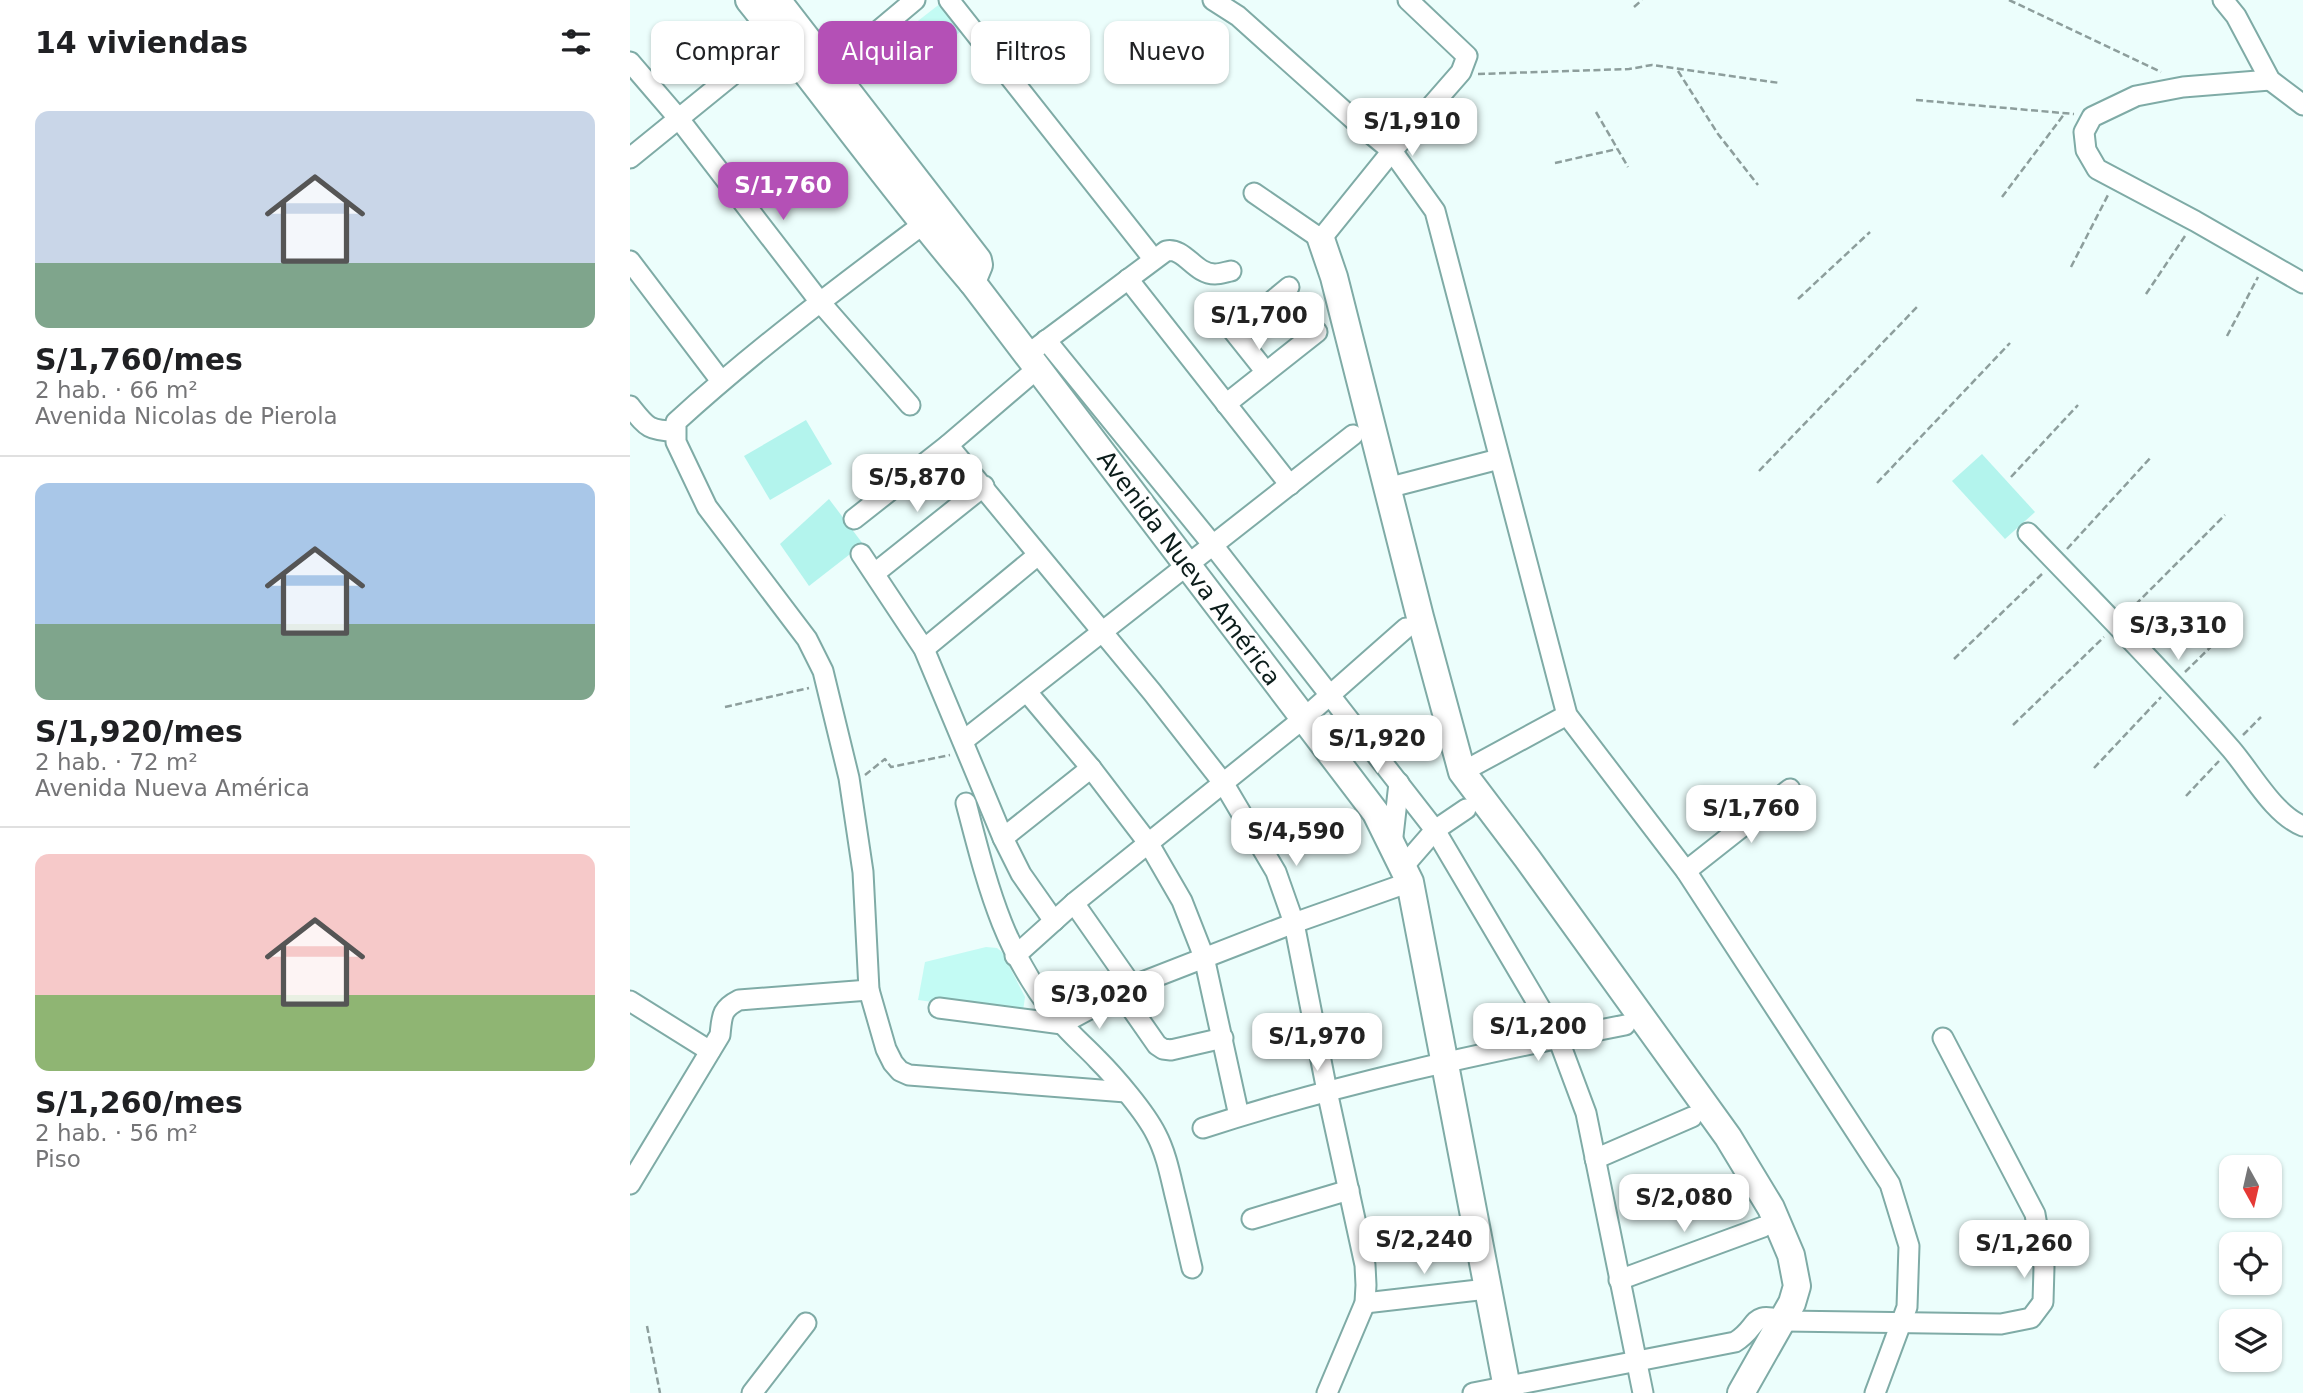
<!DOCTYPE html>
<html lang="es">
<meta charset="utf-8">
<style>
body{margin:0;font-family:"DejaVu Sans",sans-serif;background:#f6f6f6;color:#202124;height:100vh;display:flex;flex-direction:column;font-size:26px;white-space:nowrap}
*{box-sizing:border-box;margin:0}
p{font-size:23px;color:#757577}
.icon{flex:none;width:38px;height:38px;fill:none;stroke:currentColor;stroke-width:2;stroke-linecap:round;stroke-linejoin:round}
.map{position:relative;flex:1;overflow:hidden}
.details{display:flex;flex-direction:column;background:#fff;width:630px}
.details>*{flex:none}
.top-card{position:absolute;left:21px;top:21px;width:665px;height:63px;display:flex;gap:14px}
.needle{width:46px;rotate:172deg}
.buttons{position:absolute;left:1589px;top:1155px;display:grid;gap:14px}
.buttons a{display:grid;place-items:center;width:63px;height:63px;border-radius:14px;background:#fff;box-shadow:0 2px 5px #0004;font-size:35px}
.price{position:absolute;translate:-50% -60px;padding:0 16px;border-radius:14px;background:#fff;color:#222;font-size:23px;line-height:46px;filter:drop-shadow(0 2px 4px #0008)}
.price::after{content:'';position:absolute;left:50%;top:42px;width:21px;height:16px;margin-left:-10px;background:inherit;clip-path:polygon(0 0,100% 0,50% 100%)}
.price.active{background:#b450b6;color:#fff}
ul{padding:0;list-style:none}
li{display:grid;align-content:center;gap:14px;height:371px;padding:0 35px}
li+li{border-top:2px solid #e0e0e0}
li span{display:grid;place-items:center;height:217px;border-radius:14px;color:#555}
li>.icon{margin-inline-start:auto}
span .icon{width:126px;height:126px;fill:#fffc;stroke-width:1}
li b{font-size:30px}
h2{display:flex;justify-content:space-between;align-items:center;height:84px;padding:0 35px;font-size:30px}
.chip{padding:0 24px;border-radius:14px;background:#fff;box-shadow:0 2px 5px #0004;font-size:24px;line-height:63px}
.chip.active{background:#b450b6;color:#fff}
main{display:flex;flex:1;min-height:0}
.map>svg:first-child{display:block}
</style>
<main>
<section class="details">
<h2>14 viviendas<svg class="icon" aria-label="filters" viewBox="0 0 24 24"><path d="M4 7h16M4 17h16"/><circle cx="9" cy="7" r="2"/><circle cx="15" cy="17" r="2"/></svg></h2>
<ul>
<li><span style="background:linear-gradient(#c9d6e8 70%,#7fa58c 0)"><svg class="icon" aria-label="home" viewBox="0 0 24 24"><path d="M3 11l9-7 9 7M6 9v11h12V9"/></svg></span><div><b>S/1,760/mes</b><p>2 hab. · 66 m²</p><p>Avenida Nicolas de Pierola</p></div></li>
<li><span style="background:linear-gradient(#a9c7e8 65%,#7fa58c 0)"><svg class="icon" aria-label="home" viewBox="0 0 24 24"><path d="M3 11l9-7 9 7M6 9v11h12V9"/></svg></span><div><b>S/1,920/mes</b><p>2 hab. · 72 m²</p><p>Avenida Nueva América</p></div></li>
<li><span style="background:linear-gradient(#f6c9c9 65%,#8fb573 0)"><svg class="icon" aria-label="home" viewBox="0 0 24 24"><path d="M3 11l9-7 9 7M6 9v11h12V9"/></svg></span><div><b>S/1,260/mes</b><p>2 hab. · 56 m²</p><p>Piso</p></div></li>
</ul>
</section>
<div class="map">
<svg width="1673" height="1393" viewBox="0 0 1673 1393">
<rect width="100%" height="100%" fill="#ecfefc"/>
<!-- built -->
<g fill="#c3fbf4">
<path d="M311,3l25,24 -39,32 -22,-28z"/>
<path d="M356,947l11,1 5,4 23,45 -2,14 -4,3 -101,-14 7,-38z"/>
</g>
<!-- green -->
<g fill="#b3f4ed">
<path d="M176,420l26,44 -62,36 -26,-44z"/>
<path d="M1352,454l53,58 -30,27 -53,-58z"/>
<path d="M199,499l34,45 -54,42 -29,-42z"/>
</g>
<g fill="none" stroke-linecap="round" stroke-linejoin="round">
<defs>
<g id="street">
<path d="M319,0l199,252"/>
<path d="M583,0l25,16 115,103 39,32 43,60 132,504 119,156 204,313 19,62 -2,61 -32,86"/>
<path d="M1593,0l13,16 34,64 33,25"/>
<path d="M0,62l49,57 141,183 90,103"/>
<path d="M192,78l93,-78"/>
<path d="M1640,80l-87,7 -47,9 -44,21 -8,15 2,18 11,19 98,52 108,62"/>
<path d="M0,158l159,-129"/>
<path d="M624,193l67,46 71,-88 69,-79 6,-16 -59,-56"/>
<path d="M304,216c-88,66 -177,132 -258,206v20l31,65 100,132 16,32 26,107 14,94 6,118 17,59 7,14 7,8 9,4 217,17"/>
<path d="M0,261l91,120"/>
<path d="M498,279l162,206"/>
<path d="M585,308l51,64"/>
<path d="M605,332l54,-45"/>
<path d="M416,340l166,204 223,286 123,208 28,75 57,280"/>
<path d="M406,348l130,-97c19,-4 28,23 49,23 5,0 11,-2 16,-3"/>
<path d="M596,404l91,-72"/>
<path d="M0,406c16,20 18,25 45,25"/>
<path d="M318,445l204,247 72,92 52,88 18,51 33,168 38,174 1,20 -1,18 -38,90"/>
<path d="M757,488l112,-29"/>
<path d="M224,519l94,-74 90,-77"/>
<path d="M1398,533c68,71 138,141 203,216 20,23 43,66 72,77"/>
<path d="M231,554l63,95 79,189 18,36 33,47"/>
<path d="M245,573l109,-87"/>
<path d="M294,649l114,-94"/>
<path d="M397,692l64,76 58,76 33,57 22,56 35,159"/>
<path d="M333,741l390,-306"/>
<path d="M832,772l105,-57"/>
<path d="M336,803c22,84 37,149 94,218 11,14 25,25 37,38 18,18 48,53 59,75 10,19 14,40 19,61 6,24 11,48 17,73"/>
<path d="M373,838l88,-70"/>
<path d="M762,845l7,-62"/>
<path d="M772,868l33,-38 31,-21"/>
<path d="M1056,871l104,-82"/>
<path d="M444,903l58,83"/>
<path d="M385,956l59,-53 230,-185 102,-90"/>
<path d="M490,992l37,53 6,4 8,1 52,-12"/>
<path d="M0,1001l80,50"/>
<path d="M309,1008l123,16 70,-38 162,-63 116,-41"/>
<path d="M573,1128c138,-45 280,-75 422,-103"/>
<path d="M965,1159l97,-42"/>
<path d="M0,1184l90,-149c2,-19 1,-26 19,-35l130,-10"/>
<path d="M622,1219l97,-29"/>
<path d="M989,1280l144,-53"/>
<path d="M735,1303l122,-14"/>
<path d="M122,1393l54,-70"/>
<path d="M843,1393l262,-51c25,-15 14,-32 49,-21l217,3 30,-6 12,-16 1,-35 -9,-53 -92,-176"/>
</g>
<g id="secondary">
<path d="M119,0c75,93 145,191 223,282l404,531 34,69 98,511"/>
<path d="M147,0l201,260 1,5 -7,17"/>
<path d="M691,239l13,38 86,340 42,155 65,86 201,279 43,71 20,47 6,31 -5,17 -51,90"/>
</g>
</defs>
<!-- street casing -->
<use href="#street" stroke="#7faba6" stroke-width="23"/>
<!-- secondary casing -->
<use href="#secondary" stroke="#7faba6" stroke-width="30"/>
<!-- path -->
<g stroke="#8d9e9c" stroke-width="2.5" stroke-dasharray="7 3.5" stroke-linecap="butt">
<path d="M1379,0l152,72"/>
<path d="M1004,7l8,-7"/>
<path d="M1048,71l40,63 40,51"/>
<path d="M848,74l151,-5 23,-4 128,18"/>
<path d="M1286,100l158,14"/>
<path d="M966,112l32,55"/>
<path d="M925,163l62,-14"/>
<path d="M1372,197l63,-84"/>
<path d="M1441,267l37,-72"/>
<path d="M1516,294l39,-58"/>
<path d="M1168,299l72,-67"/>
<path d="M1597,336l31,-59"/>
<path d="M1129,471l158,-164"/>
<path d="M1381,477l67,-72"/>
<path d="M1247,483l133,-140"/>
<path d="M1437,549l85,-93"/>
<path d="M1498,612l97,-97"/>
<path d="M1324,659l88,-85"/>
<path d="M1555,672l41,-40"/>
<path d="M95,707l84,-19"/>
<path d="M1383,725l91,-88"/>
<path d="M1613,735l18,-18"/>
<path d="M1464,768l67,-71"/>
<path d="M235,775l20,-16 6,8 59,-12"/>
<path d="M1556,796l33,-35"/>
<path d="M17,1326l13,67"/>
</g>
<!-- street -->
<use href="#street" stroke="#fff" stroke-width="19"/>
<!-- secondary -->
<use href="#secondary" stroke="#fff" stroke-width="26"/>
</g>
<g text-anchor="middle" stroke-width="6" stroke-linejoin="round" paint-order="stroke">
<!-- street labels -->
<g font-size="24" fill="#0b1c1a" stroke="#fff">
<text transform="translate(559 568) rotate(53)" y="8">Avenida Nueva América</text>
</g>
</g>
</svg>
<div class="buttons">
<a><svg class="needle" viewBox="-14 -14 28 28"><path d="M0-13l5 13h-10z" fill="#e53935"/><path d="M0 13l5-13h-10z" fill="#757577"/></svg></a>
<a><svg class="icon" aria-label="locate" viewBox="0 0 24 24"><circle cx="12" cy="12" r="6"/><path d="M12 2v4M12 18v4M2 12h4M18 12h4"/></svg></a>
<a><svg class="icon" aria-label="layers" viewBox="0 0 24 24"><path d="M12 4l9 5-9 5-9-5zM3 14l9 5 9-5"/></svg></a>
</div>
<b class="price" style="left:782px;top:158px">S/1,910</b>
<b class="price active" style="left:153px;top:222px">S/1,760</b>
<b class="price" style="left:629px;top:352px">S/1,700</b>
<b class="price" style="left:287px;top:514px">S/5,870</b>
<b class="price" style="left:1548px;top:662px">S/3,310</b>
<b class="price" style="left:747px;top:775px">S/1,920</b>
<b class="price" style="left:1121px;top:845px">S/1,760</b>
<b class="price" style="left:666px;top:868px">S/4,590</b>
<b class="price" style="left:469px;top:1031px">S/3,020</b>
<b class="price" style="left:908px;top:1063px">S/1,200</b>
<b class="price" style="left:687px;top:1073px">S/1,970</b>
<b class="price" style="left:1054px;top:1234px">S/2,080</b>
<b class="price" style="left:794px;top:1276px">S/2,240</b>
<b class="price" style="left:1394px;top:1280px">S/1,260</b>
<div class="top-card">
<a class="chip">Comprar</a>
<a class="chip active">Alquilar</a>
<a class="chip">Filtros</a>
<a class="chip">Nuevo</a>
</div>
</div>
</main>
